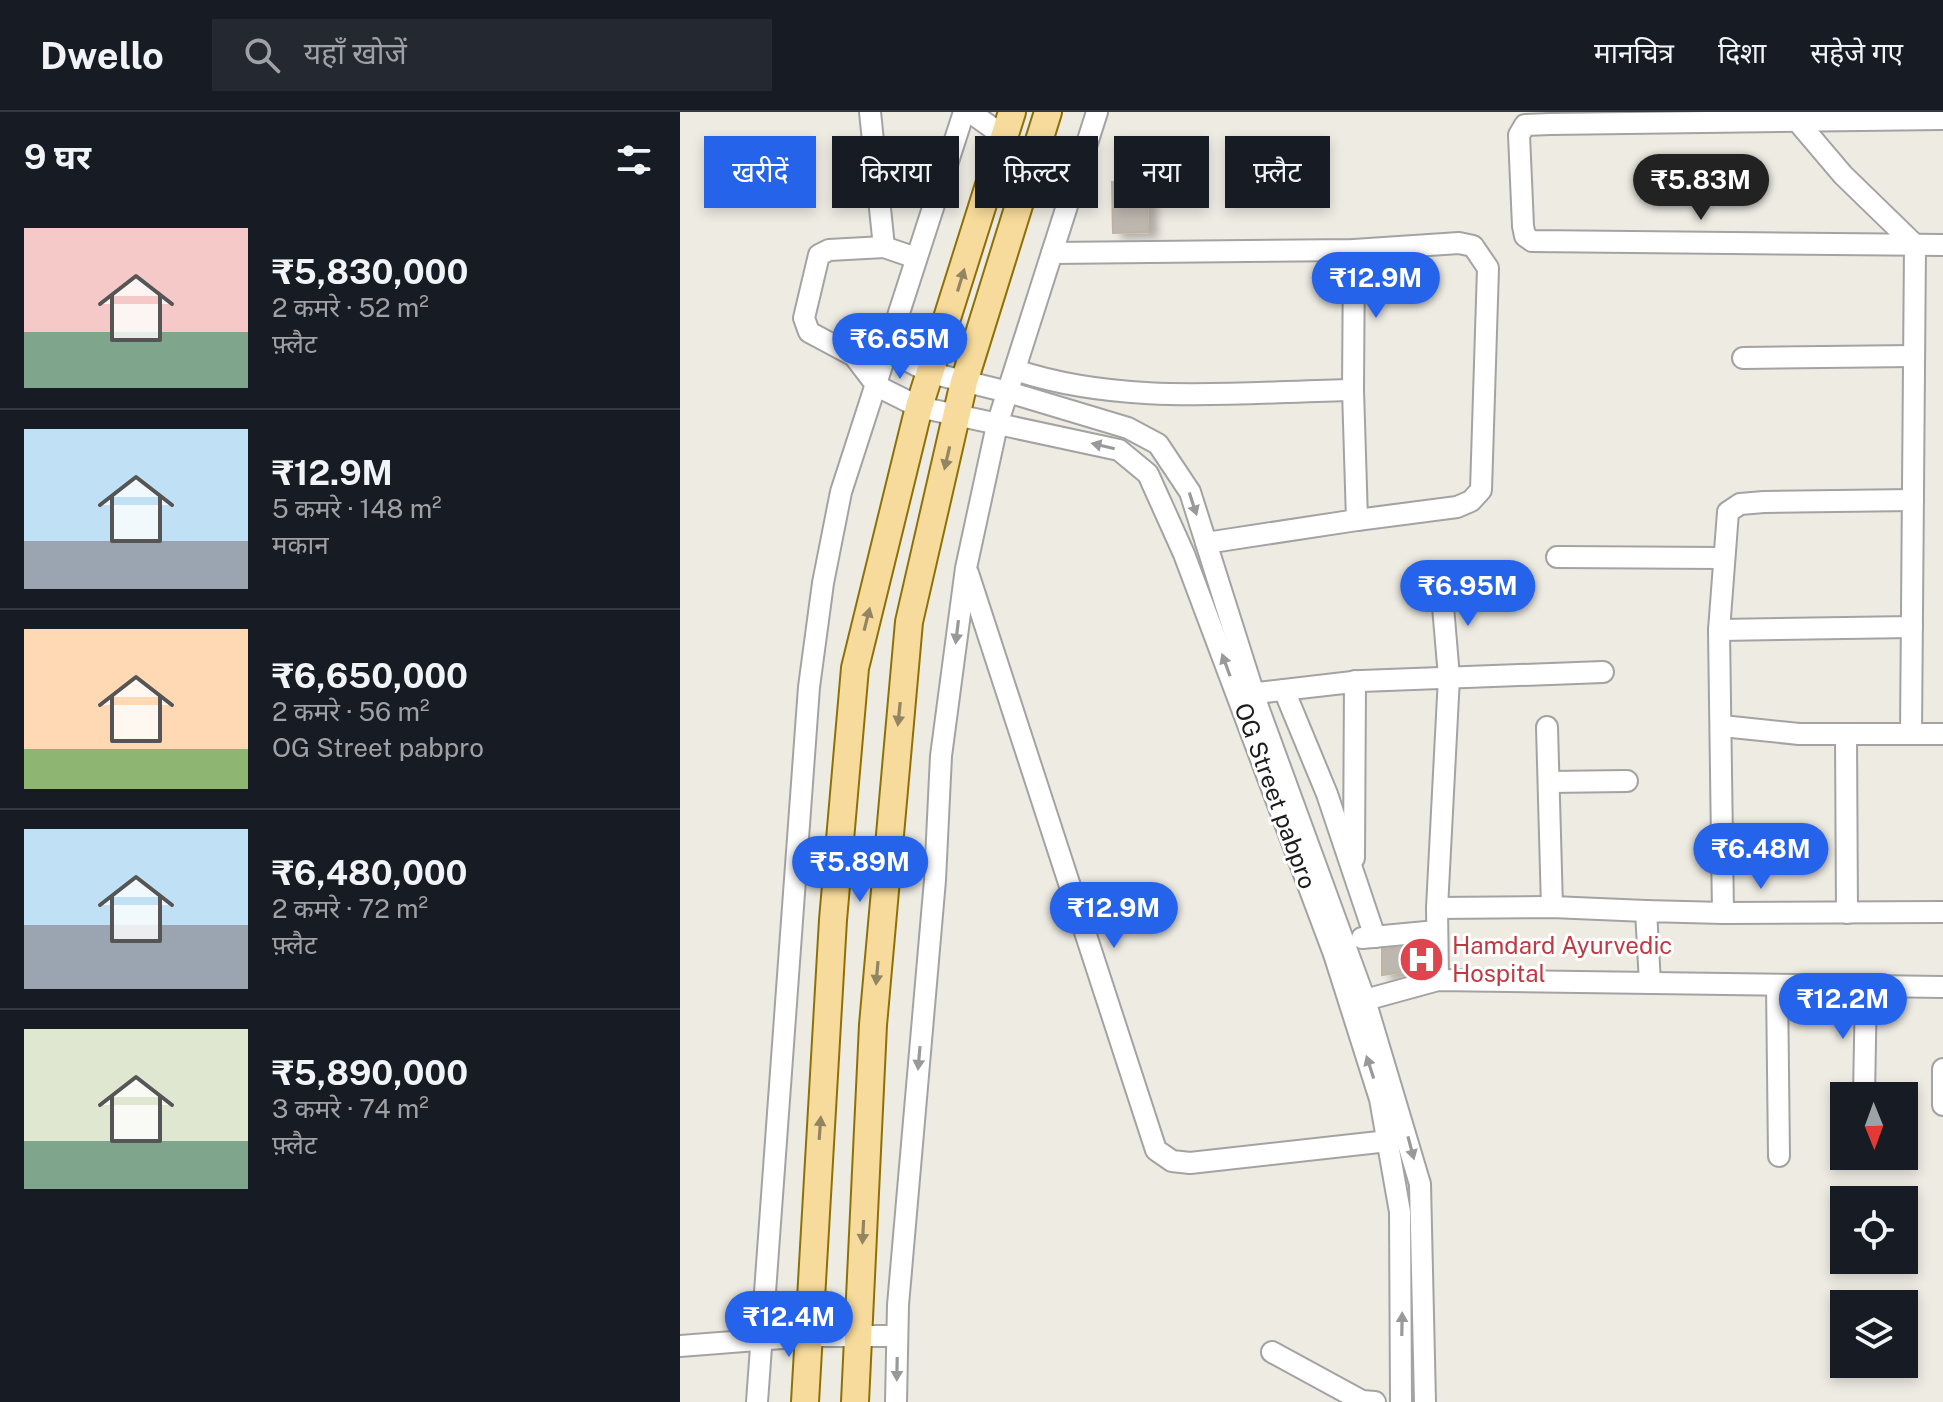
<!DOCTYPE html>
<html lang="hi">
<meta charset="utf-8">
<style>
body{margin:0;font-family:"Public Sans","Noto Sans Devanagari",sans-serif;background:#242831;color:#f1f3f6;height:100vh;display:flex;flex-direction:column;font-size:30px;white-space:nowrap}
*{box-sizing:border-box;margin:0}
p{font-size:26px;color:#9ea1a6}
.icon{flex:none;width:44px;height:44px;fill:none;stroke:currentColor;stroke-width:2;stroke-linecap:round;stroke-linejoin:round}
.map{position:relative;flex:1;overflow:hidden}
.side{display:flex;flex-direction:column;background:#171b24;width:680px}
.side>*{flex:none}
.hud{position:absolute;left:24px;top:24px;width:760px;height:72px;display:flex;gap:16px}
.needle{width:52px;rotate:179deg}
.fabs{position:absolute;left:1150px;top:970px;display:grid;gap:16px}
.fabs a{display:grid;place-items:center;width:88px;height:88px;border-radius:0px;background:#171b24;box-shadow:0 4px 12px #0003;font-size:40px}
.price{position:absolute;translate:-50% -68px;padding:0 18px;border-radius:28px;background:#2563eb;color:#fff;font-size:26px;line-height:52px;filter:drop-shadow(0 2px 4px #0008)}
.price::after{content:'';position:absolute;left:50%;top:48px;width:24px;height:18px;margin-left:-12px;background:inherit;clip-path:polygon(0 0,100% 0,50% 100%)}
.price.active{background:#222;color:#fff}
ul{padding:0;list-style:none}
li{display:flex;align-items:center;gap:24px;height:200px;padding:0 24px}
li+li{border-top:2px solid #363941}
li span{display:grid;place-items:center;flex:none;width:224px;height:160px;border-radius:0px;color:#555}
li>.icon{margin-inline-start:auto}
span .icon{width:96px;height:96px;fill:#fffc;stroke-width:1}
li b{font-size:34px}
h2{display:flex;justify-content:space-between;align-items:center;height:96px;padding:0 24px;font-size:34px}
.tag{padding:0 28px;border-radius:0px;background:#171b24;box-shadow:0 4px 12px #0003;font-size:28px;line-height:72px}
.tag.active{background:#2563eb;color:#fff}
header{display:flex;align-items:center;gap:48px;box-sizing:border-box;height:112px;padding:0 40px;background:#171b24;border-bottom:2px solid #363941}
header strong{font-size:38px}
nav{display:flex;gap:44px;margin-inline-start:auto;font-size:28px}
.search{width:560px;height:72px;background:#242831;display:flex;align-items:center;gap:20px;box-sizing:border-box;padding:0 28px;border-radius:0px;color:#9ea1a6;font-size:30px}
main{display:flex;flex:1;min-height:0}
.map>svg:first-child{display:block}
</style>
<header>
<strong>Dwello</strong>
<div class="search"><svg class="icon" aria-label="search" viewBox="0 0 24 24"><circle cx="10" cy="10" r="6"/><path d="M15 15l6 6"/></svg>यहाँ खोजें</div>
<nav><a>मानचित्र</a><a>दिशा</a><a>सहेजे गए</a></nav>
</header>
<main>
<section class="side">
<h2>9 घर<svg class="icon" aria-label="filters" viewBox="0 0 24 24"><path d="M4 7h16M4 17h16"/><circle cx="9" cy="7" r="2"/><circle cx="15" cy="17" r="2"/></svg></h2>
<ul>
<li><span style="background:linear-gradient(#f6c9c9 65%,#7fa58c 0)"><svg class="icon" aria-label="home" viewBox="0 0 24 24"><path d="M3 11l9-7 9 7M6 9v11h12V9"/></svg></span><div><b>₹5,830,000</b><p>2 कमरे · 52 m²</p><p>फ़्लैट</p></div></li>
<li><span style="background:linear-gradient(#bfe0f5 70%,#9aa5b1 0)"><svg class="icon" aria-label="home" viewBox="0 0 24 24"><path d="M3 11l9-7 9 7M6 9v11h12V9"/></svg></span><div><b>₹12.9M</b><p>5 कमरे · 148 m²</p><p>मकान</p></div></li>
<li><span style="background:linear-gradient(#ffd9b3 75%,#8fb573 0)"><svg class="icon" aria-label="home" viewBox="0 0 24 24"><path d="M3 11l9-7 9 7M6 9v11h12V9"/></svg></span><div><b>₹6,650,000</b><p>2 कमरे · 56 m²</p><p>OG Street pabpro</p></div></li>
<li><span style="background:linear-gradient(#bfe0f5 60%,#9aa5b1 0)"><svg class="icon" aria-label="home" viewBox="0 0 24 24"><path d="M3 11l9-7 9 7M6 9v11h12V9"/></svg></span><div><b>₹6,480,000</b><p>2 कमरे · 72 m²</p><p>फ़्लैट</p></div></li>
<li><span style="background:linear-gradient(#dfe7d0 70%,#7fa58c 0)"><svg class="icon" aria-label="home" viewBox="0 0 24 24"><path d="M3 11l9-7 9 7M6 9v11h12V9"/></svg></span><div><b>₹5,890,000</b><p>3 कमरे · 74 m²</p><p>फ़्लैट</p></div></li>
</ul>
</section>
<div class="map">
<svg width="1263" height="1290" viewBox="0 0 1263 1290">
<defs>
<filter id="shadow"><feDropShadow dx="9" dy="5" stdDeviation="4" flood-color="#0004"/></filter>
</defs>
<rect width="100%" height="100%" fill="#edebe2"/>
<!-- building -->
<g fill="#bdb7af" stroke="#beb3a5" stroke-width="2" filter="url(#shadow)">
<path d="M467,69l1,51 -35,1 -1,-51z"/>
<path d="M745,833v24l-43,6v-26z"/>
</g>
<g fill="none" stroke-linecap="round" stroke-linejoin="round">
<defs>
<g id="minor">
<path d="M190,0l14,135 32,11"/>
<path d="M290,0l35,25"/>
<path d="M1119,0l-1,10 45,53 72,70 -4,489"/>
<path d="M1263,7l-393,5 -25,1 -6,10 4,91 2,10 7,5 411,4"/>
<path d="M204,135l-55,3 -10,5 -15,63 5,14 45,24 23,30 42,21 200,43 29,24 36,80 150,400 46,145 20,113 1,190"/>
<path d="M372,141l302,-3 105,-7 14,3 15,22 -7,222 -10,11 -14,6 -100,13"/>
<path d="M174,244l35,-5 42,22 77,19 120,36 30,16 32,48 68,215 107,293 55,184 5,218"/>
<path d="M1063,246l171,-2"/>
<path d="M335,258c108,36 225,22 338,20l4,130 -151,23"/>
<path d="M673,278l1,-140"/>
<path d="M1233,388l-149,2 -24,2 -12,8 -9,118 4,283 220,-1"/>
<path d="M877,445l165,1"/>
<path d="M288,461l188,577 16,11 18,2 198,-22"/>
<path d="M1039,518l193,-3"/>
<path d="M604,578l43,104 48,143"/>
<path d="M560,583l121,-14 242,-9"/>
<path d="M1042,614l77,8h144"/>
<path d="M867,615l5,180"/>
<path d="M1166,622l1,179"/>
<path d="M869,670l78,-1"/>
<path d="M674,746l1,-177"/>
<path d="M757,796l12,-231 -8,-94"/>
<path d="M682,826l75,-7"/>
<path d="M758,868l-1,-72 115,-1 94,4"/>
<path d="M970,871l-4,-72 77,2"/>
<path d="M1097,873l2,171"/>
<path d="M685,888l73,-20 505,7"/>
<path d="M1263,957v36"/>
<path d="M1184,984l2,-109"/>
<path d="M0,1234l128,-10h89"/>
<path d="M592,1240l90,49 13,1"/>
<path d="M77,1290l52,-715 14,-104 18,-91 123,-380"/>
<path d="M216,1290l2,-97 37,-425 6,-124 25,-188 31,-143 100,-313"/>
</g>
<g id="major">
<path d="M125,1290l28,-482 22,-252 64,-261 93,-295"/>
<path d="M175,1290l18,-377 36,-403 55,-240 84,-270"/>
</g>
</defs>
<!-- minor casing -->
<use href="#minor" stroke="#a3a3a3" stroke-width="24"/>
<!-- major casing -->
<use href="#major" stroke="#8e7106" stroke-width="30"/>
<!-- minor -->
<use href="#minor" stroke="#fff" stroke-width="20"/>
<!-- major -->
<use href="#major" stroke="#f7db9c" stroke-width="26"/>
</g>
<!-- one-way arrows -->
<defs><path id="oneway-solid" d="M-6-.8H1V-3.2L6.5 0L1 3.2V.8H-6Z" transform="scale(2)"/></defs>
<g fill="#948562">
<use href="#oneway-solid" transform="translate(281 168) rotate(-73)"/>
<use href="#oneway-solid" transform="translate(267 346) rotate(103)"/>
<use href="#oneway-solid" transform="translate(187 507) rotate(-76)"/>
<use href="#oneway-solid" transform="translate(219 602) rotate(96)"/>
<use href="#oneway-solid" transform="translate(197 861) rotate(95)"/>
<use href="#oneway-solid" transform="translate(140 1016) rotate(-86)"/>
<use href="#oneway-solid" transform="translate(183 1120) rotate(93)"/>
</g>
<g fill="#999">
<use href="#oneway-solid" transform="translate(423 334) rotate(-167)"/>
<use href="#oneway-solid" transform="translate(513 392) rotate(72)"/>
<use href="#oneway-solid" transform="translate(277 520) rotate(97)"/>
<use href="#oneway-solid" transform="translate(546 553) rotate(-110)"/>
<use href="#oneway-solid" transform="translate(239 946) rotate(95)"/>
<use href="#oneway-solid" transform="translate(690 955) rotate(-108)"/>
<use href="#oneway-solid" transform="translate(731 1036) rotate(75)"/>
<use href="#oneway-solid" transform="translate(722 1212) rotate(-89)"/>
<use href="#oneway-solid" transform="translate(217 1257) rotate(91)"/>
</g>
<!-- icons -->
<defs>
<symbol id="hospital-disc" viewBox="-11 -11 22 22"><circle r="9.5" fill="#e0444e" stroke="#fff"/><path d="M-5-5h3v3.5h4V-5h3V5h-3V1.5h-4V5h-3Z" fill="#fff"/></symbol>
</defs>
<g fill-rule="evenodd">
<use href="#hospital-disc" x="716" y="822" width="51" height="51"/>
</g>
<g text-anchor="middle" stroke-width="6" stroke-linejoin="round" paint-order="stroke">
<!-- street labels -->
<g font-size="24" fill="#1c1c1c" stroke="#fff">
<text transform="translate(595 684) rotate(70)" y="8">OG Street pabpro</text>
</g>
<!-- health labels -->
<g font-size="24" fill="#be3a42" stroke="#fff" text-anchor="start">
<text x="772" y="842">Hamdard Ayurvedic<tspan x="772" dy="28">Hospital</tspan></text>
</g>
</g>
</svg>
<div class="fabs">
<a><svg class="needle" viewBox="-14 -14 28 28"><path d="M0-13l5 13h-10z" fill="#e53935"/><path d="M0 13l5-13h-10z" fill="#9ea1a6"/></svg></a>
<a><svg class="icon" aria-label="locate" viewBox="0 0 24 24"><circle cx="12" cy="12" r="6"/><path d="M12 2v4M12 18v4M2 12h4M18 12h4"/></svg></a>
<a><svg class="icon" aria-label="layers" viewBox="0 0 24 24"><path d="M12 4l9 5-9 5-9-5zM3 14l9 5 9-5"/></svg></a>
</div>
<b class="price active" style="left:1021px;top:110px">₹5.83M</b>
<b class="price" style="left:696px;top:208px">₹12.9M</b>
<b class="price" style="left:220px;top:269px">₹6.65M</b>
<b class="price" style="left:788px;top:516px">₹6.95M</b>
<b class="price" style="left:1081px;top:779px">₹6.48M</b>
<b class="price" style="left:180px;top:792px">₹5.89M</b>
<b class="price" style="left:434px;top:838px">₹12.9M</b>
<b class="price" style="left:1163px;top:929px">₹12.2M</b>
<b class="price" style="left:109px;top:1247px">₹12.4M</b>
<div class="hud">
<a class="tag active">खरीदें</a>
<a class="tag">किराया</a>
<a class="tag">फ़िल्टर</a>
<a class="tag">नया</a>
<a class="tag">फ़्लैट</a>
</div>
</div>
</main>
